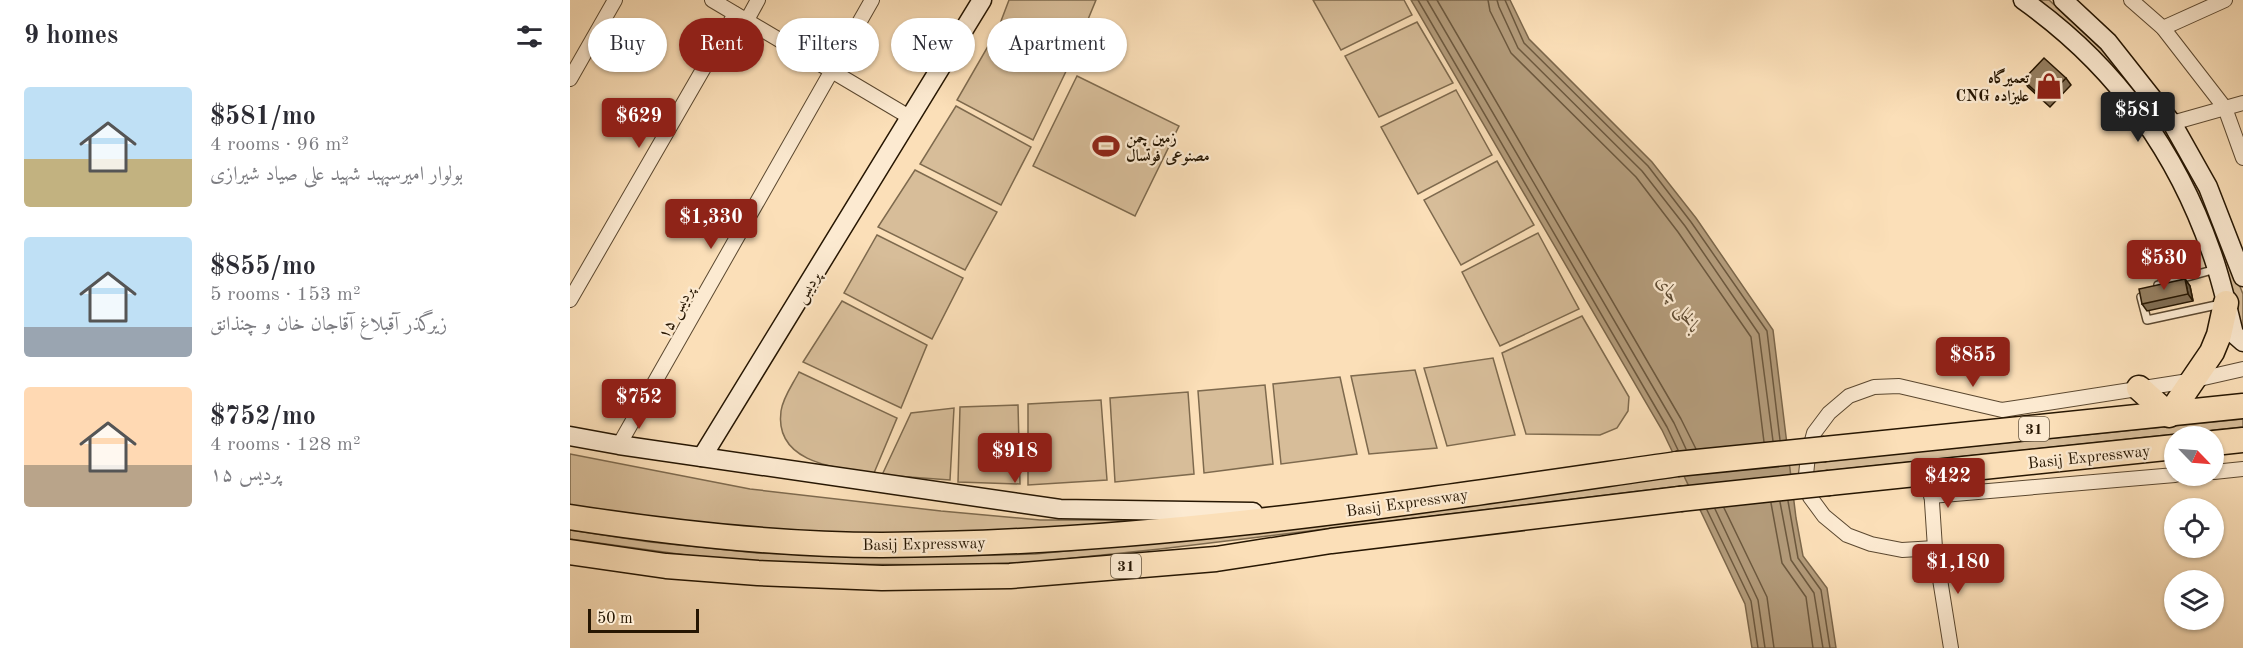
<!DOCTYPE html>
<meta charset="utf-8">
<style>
body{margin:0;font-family:"Old Standard TT",Amiri,serif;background:#f7f7f7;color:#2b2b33;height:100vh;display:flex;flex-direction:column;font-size:22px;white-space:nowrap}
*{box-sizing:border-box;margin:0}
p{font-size:20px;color:#7c7c81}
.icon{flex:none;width:33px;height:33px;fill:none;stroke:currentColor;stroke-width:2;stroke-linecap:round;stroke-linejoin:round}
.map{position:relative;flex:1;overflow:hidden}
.sheet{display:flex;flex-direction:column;background:#fff;width:570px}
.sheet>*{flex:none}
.top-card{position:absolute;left:18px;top:18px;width:570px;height:54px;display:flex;gap:12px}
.needle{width:39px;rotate:115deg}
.controls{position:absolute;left:1594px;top:426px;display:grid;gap:12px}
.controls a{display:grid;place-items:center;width:60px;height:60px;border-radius:50%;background:#fff;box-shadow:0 2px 4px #0004;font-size:30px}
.scale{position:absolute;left:18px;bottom:15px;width:111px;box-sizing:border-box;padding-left:6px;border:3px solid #261602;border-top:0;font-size:16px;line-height:21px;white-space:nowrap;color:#261602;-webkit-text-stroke:4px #fcead1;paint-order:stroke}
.price{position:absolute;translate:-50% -51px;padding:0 14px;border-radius:6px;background:#8f2418;color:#fff;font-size:20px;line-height:39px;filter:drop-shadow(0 2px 3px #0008)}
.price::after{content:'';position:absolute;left:50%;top:36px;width:18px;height:14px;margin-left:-9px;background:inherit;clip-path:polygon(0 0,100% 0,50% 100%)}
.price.on{background:#222;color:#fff}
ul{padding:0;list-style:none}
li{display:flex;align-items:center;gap:18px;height:150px;padding:0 24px}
li span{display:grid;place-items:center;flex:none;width:168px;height:120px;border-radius:6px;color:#555}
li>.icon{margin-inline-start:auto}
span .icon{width:72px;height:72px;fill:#fffc;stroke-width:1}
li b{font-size:26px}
h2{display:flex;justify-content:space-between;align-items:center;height:72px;padding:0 24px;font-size:26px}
.tag{padding:0 21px;border-radius:27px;background:#fff;box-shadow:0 2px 4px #0004;font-size:21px;line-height:54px}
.tag.on{background:#8f2418;color:#fff}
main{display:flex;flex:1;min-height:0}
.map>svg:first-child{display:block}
</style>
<main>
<section class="sheet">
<h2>9 homes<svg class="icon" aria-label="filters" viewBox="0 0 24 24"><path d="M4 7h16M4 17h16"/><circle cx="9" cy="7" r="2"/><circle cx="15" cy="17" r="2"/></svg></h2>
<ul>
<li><span style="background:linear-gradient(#bfe0f5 60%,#c2b280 0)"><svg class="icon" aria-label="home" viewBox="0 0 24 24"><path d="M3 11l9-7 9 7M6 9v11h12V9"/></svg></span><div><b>$581/mo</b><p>4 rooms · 96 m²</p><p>بولوار امیرسپهبد شهید علی صیاد شیرازی</p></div></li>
<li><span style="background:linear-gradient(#bfe0f5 75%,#9aa5b1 0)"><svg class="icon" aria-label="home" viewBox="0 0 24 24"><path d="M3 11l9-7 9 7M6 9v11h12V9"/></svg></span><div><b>$855/mo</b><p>5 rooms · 153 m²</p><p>زیرگذر آقبلاغ آقاجان خان و چنذانق</p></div></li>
<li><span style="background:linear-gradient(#ffd9b3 65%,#b9a48a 0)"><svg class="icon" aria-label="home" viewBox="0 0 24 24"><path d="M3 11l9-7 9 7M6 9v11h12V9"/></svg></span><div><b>$752/mo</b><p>4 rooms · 128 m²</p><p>پردیس ۱۵</p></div></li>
</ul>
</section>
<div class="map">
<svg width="1673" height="648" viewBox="0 0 1673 648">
<rect width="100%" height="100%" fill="#fbdfb8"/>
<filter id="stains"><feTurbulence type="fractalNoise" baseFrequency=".00333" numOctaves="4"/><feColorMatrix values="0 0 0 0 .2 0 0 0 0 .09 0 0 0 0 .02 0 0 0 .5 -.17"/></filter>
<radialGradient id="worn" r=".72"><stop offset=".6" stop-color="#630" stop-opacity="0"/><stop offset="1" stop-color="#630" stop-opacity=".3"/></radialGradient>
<!-- green -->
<g fill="#d7bd99" stroke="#7e6a4e" stroke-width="1.5">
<path d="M439,0h87l-26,63 -37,77 -76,-40 41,-71z"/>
<path d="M743,0h91l8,15 -71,35z"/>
<path d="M1464,0h15l57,53 64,79 34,67 39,95v38l-63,-165z"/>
<path d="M847,22l36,61 -74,34 -34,-61z"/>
<path d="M507,76l102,50 -44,90 -102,-50z"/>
<path d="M886,90l36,65 -74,39 -37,-67z"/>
<path d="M386,106l75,41 -30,58 -81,-41z"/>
<path d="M927,161l37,64 -73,40 -37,-65z"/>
<path d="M345,170l82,42 -32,58 -87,-43z"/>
<path d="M968,233l41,76 -79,37 -38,-74z"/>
<path d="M307,235l86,43 -31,61 -88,-46z"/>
<path d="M272,301l85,44 -26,63 -98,-46z"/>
<path d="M1012,316l47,81 -1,14 -11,17 -17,7 -74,-1 -24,-81z"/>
<path d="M923,358l22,77 -68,11 -23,-78z"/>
<path d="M845,370l22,78 -68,6 -18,-78z"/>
<path d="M229,372l98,46 -23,55c-36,-5 -100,-9 -93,-62 2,-14 12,-27 18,-39z"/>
<path d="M770,377l17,77 -76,10 -8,-80z"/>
<path d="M695,385l8,79 -69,9 -6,-82z"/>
<path d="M618,392l6,82 -79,8 -5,-84z"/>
<path d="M531,400l6,80 -79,5v-81z"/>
<path d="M448,405l2,79 -62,-2 2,-75z"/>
<path d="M384,408l-4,72 -68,-5 29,-62z"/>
<path d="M1673,419v8l-562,59 -521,63 -125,13 -72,3 -135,-1 -72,-3 -56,-4 -130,-18v-9l80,12 107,11 144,4 134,-3 125,-12 554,-70z"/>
<path d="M0,454l180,35 191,22 99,9h116l-126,12 -204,2 -79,-4 -177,-24z"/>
</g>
<!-- water -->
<path fill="#b39b7a" stroke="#7b664a" stroke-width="1.5" d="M841,0h99l19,39 123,123 44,56 77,112 23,188 7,38 24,32 9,60h-84l-7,-44 -83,-174z"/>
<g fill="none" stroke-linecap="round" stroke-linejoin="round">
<!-- shore -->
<g stroke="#6c583e" stroke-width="1.5">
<path d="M848,0l249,427 11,23"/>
<path d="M857,0l247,423 12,26"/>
<path d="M867,0l244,419 15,30"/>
<path d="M918,0l2,11 21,42 125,124 42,55 73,105 13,105"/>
<path d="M927,0l2,7 19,41 124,123 43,55 74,108 14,107"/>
<path d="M935,0l19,43 124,123 43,56 76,109 13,109"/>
<path d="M1218,501l10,57 23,32 9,58"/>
<path d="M1210,502l11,58 23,33 9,55"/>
<path d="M1201,503l11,60 24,34 7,51"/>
<path d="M1154,508l43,89 7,51"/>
<path d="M1145,509l43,91 7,48"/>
<path d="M1137,510l44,91 7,47"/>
</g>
<defs>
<g id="lane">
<path d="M1588,285l58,-16"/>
<path d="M1571,297l6,23 74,-16"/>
</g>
<g id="street">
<path d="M142,0l199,118"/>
<path d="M1561,0l32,28 62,80 18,50"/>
<path d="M177,20l11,-20"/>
<path d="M1593,28l62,-28"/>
<path d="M0,79l45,-79"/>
<path d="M1602,123l71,-20"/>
<path d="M0,300l165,-286"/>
<path d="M49,445l253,-445"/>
<path d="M1644,472l29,-3"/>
<path d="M1361,487l4,61 16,100"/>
<path d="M1361,496l244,-21"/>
<path d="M1365,548l-33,2 -31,-6 -24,-9 -23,-19 -14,-19 -4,-22 2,-20 6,-22 15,-20 20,-17 25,-9 25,-1 103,24 193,-30 48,-11"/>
</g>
<g id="secondary">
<path d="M1453,0c89,63 152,148 188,251 10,27 16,55 23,83l9,8"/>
<path d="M1493,0l45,42 64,81 36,64 35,90"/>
<path d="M0,436l49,9 441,64 193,3"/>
<path d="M132,457l280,-457"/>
</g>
<g id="highway">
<path d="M1569,388l30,27 43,-63 7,-17 7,-32"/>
<path d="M1644,443l29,-3"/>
<path d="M1255,449l418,-43"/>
<path d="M1259,483l346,-36"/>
<path d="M0,517c103,16 207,28 312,28 267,-1 531,-43 795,-81"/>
<path d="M0,552l96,14 92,7 124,5 128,-2 206,-17 115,-18 349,-42"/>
</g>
</defs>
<!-- lane casing -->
<use href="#lane" stroke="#5b4830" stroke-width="10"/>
<!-- street casing -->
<use href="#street" stroke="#5b4830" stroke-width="16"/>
<!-- secondary casing -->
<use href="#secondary" stroke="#261602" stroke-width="21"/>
<!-- highway casing -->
<use href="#highway" stroke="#261602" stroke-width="27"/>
<!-- lane -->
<use href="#lane" stroke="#fcead1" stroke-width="7"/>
<!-- street -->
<use href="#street" stroke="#fcead1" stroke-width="14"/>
<!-- secondary -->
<use href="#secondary" stroke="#fcead1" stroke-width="18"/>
<!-- highway -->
<use href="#highway" stroke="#fbdfb8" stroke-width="24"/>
<defs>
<g id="highway-bridge">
<path d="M1107,464l148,-15"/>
<path d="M1110,499l149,-16"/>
</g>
</defs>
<!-- highway-bridge casing -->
<use href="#highway-bridge" stroke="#261602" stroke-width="27" stroke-linecap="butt"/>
<!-- highway-bridge -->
<use href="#highway-bridge" stroke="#fbdfb8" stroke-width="24"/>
</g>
<!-- wall -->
<g fill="#806d53" stroke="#261602" stroke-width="1.5">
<path d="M1496,78l5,7 -21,22 -22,-20 -5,-7z"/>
<path d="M1615,279l5,7 3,15 -46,10 -5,-7z"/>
</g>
<!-- shaded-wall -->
<path fill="#685944" stroke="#261602" stroke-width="1.5" d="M1615,279l5,7 3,15 -5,-7z"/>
<!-- building -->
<g fill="#957f61" stroke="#261602" stroke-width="1.5">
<path d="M1474,58l22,20 -21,22 -22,-20z"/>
<path d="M1615,279l3,15 -46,10 -3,-15z"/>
</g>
<!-- icons -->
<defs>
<symbol id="shop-bare" viewBox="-9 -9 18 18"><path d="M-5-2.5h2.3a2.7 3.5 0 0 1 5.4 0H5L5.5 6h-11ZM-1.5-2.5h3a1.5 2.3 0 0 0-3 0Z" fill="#8f2418" stroke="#fcead1" stroke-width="2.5" paint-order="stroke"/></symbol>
<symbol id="stadium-bare" viewBox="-9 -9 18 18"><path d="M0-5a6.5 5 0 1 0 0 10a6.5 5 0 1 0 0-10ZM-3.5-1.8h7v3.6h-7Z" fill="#8f2418" stroke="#fcead1" stroke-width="2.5" paint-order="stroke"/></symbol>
</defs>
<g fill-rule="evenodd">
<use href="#shop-bare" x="1460" y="67" width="38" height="38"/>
<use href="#stadium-bare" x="517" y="127" width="38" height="38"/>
</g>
<g text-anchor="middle" stroke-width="4.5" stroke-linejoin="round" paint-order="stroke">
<!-- shield labels -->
<g fill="#fcead1" stroke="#665640" stroke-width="1.5">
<rect x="1449" y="417" width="30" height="24" rx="4.5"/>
<rect x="541" y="554" width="30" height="24" rx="4.5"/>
</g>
<g font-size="15" font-weight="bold" fill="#261602">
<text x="1464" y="434">31</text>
<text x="556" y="571">31</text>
</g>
<!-- poi labels -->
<g font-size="16" font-weight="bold" fill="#261602" stroke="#fcead1" text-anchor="end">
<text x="1459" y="83">تعمیرگاه<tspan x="1459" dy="18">CNG علیزاده</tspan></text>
<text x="556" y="143" text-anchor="start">زمین چمن<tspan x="556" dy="18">مصنوعی فوتسال</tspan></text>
</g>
<!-- street labels -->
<g font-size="16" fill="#261602" stroke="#fcead1">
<text transform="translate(237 287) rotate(-58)" y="6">پردیس</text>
<text transform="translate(105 312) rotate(-61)" y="6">پردیس ۱۵</text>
<text transform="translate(1519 456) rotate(-6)" y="6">Basij Expressway</text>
<text transform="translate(837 502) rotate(-8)" y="6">Basij Expressway</text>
<text transform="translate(354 543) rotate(-1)" y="6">Basij Expressway</text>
</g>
<!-- water labels -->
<g font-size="18" font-style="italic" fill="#5e4b32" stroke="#fcead1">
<text transform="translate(1109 304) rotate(56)" y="6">بالخلی چای</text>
</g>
</g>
<rect width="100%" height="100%" filter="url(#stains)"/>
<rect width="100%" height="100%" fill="url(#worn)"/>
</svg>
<div class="controls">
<a><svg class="needle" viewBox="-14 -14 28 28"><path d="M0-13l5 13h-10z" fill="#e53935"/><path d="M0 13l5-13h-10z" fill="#7c7c81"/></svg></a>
<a><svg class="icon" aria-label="locate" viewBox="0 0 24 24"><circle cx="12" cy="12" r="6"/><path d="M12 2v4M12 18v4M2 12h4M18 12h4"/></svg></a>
<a><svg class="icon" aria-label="layers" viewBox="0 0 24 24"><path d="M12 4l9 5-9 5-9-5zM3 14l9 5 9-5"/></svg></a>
</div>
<div class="scale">50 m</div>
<b class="price on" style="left:1568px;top:143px">$581</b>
<b class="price" style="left:69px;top:149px">$629</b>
<b class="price" style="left:141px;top:250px">$1,330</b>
<b class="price" style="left:1594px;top:291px">$530</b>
<b class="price" style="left:1403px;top:388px">$855</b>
<b class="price" style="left:69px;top:430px">$752</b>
<b class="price" style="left:445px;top:484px">$918</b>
<b class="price" style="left:1378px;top:509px">$422</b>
<b class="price" style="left:1388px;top:595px">$1,180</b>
<div class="top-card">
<a class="tag">Buy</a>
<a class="tag on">Rent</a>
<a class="tag">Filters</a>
<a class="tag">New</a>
<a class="tag">Apartment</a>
</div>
</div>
</main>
